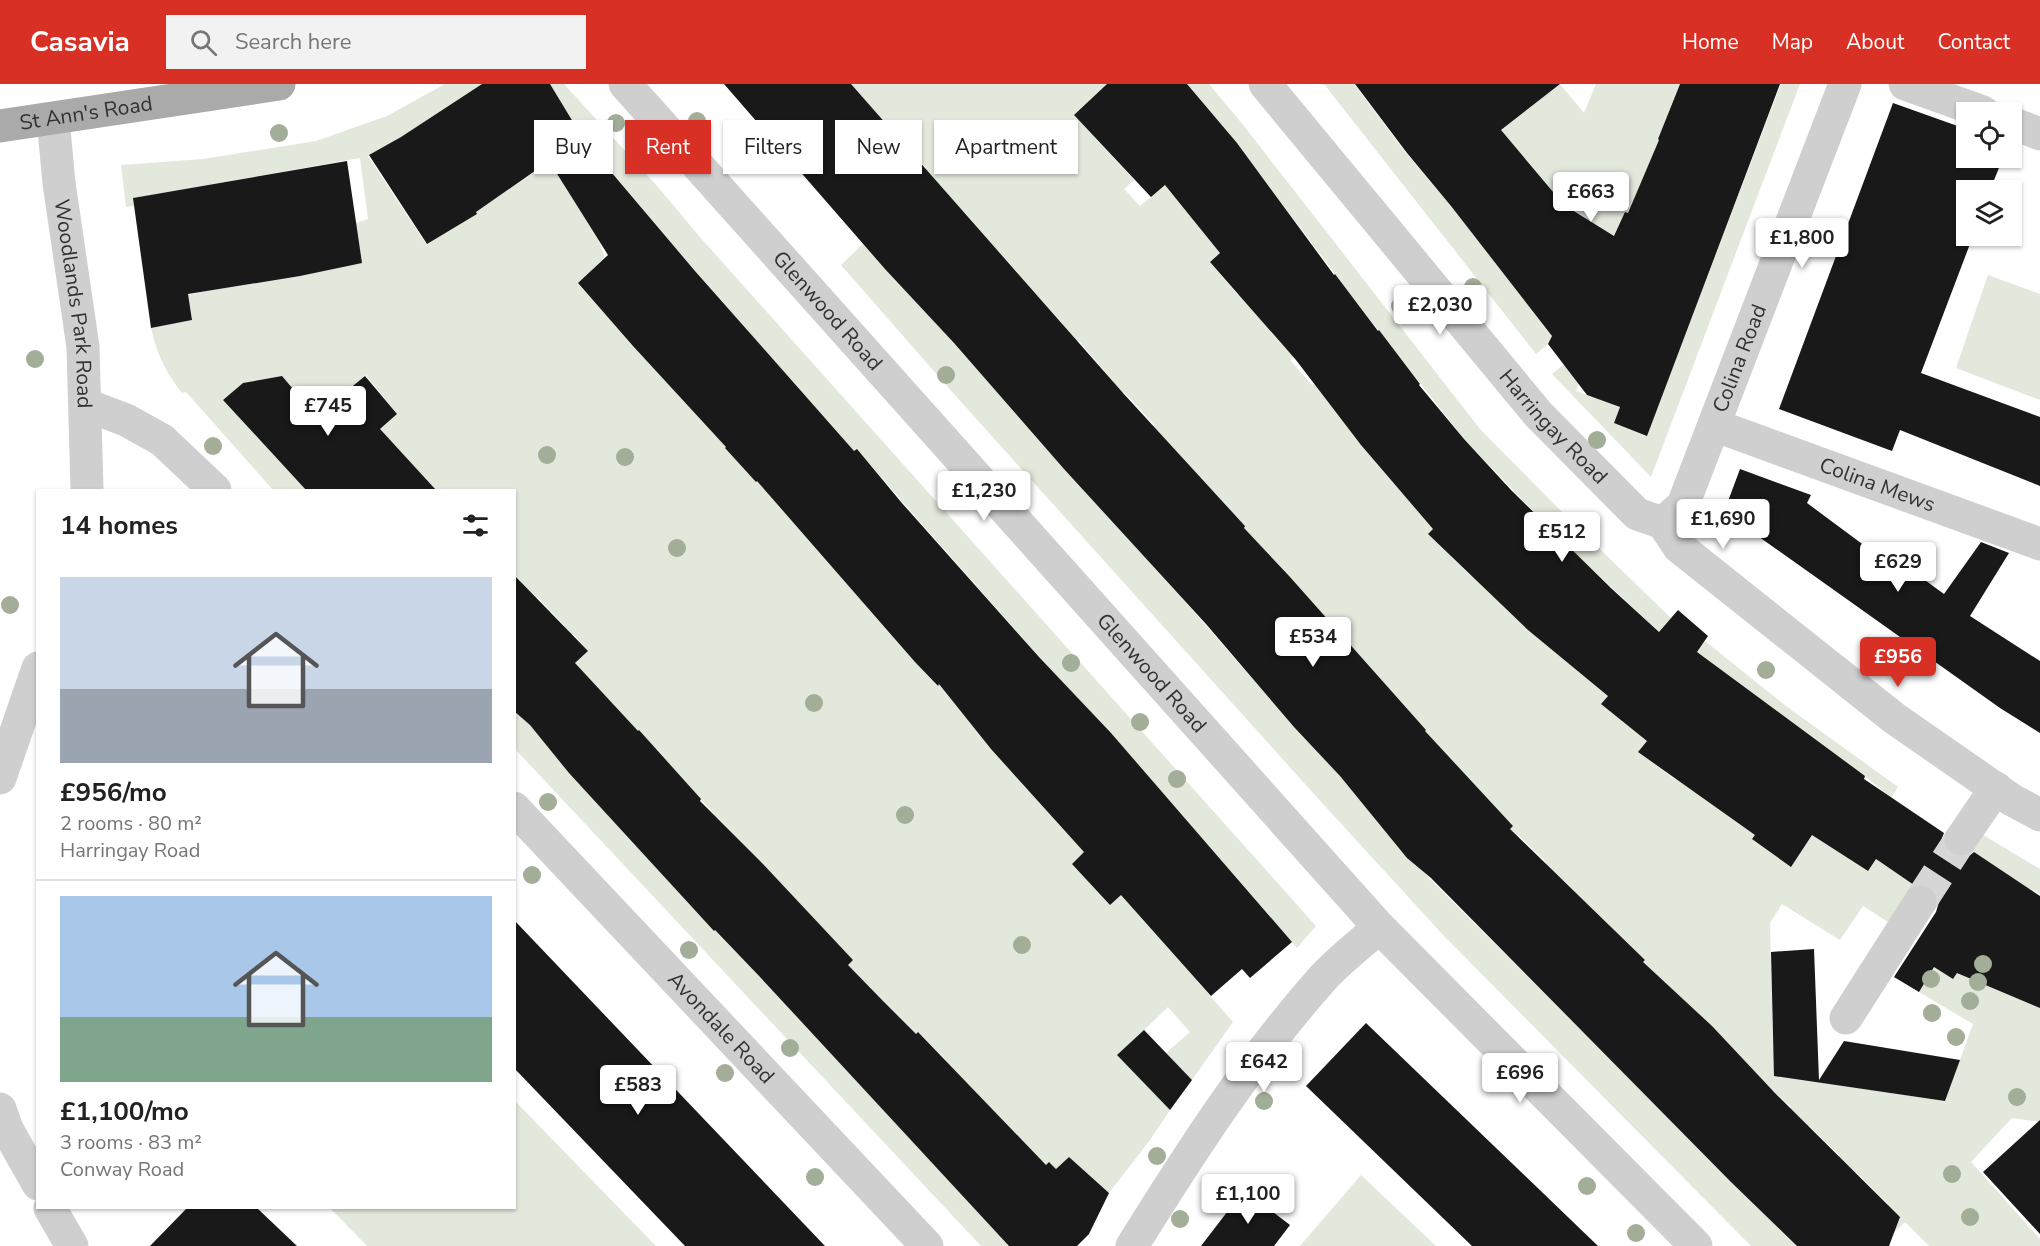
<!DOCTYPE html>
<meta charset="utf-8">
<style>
body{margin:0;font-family:"Nunito Sans",sans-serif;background:#f2f2f2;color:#222;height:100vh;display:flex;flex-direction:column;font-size:22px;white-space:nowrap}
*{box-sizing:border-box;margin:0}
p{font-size:20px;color:#767676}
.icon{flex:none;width:33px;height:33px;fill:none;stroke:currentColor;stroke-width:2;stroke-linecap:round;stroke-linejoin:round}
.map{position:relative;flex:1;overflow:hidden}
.sheet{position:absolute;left:36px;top:405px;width:480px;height:720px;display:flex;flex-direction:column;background:#fff;border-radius:0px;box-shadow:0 2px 4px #0004}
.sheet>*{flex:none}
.top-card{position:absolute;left:534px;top:36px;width:570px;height:54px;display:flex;gap:12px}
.buttons{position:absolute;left:1956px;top:18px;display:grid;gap:12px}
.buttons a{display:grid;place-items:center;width:66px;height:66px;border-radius:0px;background:#fff;box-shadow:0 2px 4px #0004;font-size:30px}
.price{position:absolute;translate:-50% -51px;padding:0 14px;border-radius:6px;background:#fff;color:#222;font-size:20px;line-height:39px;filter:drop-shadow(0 2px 3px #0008)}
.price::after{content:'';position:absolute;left:50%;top:36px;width:18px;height:14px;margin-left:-9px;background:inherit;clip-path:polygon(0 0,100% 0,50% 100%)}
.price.selected{background:#d93025;color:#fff}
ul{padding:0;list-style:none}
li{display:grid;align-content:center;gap:12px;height:318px;padding:0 24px}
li+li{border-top:2px solid #e0e0e0}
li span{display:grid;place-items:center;height:186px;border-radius:0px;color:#555}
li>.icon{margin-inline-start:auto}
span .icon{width:108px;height:108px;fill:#fffc;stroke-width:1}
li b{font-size:26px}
h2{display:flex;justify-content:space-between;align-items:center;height:72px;padding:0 24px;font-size:26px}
.chip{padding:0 21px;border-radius:0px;background:#fff;box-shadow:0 2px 4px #0004;font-size:21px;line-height:54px}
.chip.selected{background:#d93025;color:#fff}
header{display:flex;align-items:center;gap:36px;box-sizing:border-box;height:84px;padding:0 30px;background:#d93025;color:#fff}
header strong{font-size:28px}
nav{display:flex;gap:33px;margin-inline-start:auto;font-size:21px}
.search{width:420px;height:54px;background:#f2f2f2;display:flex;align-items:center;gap:15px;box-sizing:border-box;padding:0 21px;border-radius:0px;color:#767676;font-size:22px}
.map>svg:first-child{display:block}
</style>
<header>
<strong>Casavia</strong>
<div class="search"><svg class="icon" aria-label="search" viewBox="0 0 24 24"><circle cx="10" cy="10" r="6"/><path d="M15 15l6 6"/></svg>Search here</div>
<nav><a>Home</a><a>Map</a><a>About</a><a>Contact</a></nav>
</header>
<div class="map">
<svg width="2040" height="1162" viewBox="0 0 2040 1162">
<rect width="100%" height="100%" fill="#fff"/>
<!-- green -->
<g fill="#e2e8dc">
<path d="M445,0h37l-81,53 -33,19 58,88 51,-30 -23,-39 95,-15 50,81 6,16 -27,27 69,76 106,61 -28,27 58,9 -11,40 75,87 27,-25 34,95 29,32 29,-25 184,207 48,111 -1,2 36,41 -41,58 -26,-27 24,-21 -22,-25 -50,48 52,55 -20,30 -41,53 -40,-36 -13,12 -6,-6 -4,2 -33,-34 -82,-56 15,-15 -28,-28 -15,15 -66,-71 16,-16 -135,-142 -16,15 -4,-5 16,-14 -74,-83 -18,15 -63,-67 29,-28 -15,-17 -30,27 -8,-8 30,-27 -28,-29 -22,20v-29l6,-6 -6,-7 -1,-85h-97l10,-10 -33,-35 -43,11 46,-42 -31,-39 -50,41 -34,-40 -39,7 -20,17 83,90h-33l-87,-98 -4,1c-17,-22 -25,-39 -31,-65l41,-8 -4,-25c49,-13 100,-16 150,-28l18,-44 12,-4 -8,-61 -226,40v8l-8,1 -5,-42 82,-6 113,-18 71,-25z"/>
<path d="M550,0h14l94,103 41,49 617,690 -19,22 -188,-216 -70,-75 -182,-207 -4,1 -181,-207 -88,-104z"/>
<path d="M850,0h257l-33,31 60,65 -10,9 16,17 40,-33 55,66 -25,23 28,33 24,-21 14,63 10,12 20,-16 7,8 -23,19 22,25 23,-19 29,82 38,45 21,-18 30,36 -24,24 42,41 24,-24 134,117 -28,35 33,26 40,-24 -36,46 38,28 33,-44 113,83 28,41 18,11 8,-12 40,27 -25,38 -28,-18 -23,34 -58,-36 -12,19 3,121 3,10 28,26 141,21 28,-77 -54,-32 15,-25 19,12 33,-50 54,74v119l-28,-4 -41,44 69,77v7h-111l-24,-24 -25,24 -17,-15 25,-27 -32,-32 -26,26 -16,-16 25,-27 -30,-29 -26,25 -18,-17 26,-27 -33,-30 -138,-89 25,-28 -82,-80 -25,25 -16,-16 25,-26 -29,-28 -26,23 -8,-6 29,-26 -35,-36 -79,-34 27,-26 -170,-189 -38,10 27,-25 -30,-33 -88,-43 27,-25 -30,-33 -28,26 -17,-19 28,-25 -28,-33 -29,24 -15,-16 27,-26 -30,-33 -27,24 -14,-16 27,-25 -31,-34 -41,7 26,-25 -30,-32 -44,7 29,-27 -28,-31 -28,26z"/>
<path d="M1187,0h22l35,42 236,303 95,96 96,93 -12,14 -98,-92 -97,-101 -107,-136 -127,-168z"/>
<path d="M1324,0h30l52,69 45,53 101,130 -4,8 -12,10z"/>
<path d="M1560,0l24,29 12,-29h122l-39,1 -21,54 36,13 -16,50 -69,50 -43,-34 -71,-83z"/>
<path d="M1781,0h19l-149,393 -99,-103 16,-13 17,5 -9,25 44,16 -6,16 33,12z"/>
<path d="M863,160l91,99 135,153 92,101 90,103 69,76 43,52 47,51 367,367h-46l-307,-310 -120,-131 -371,-412 -112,-128z"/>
<path d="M1988,191l52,19v106l-84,-32z"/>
<path d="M1705,557l81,65 112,81 -7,11 -26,-22 -85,-61 -83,-63z"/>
<path d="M515,627l15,14 159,179 71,73 250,269h-29l-466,-497z"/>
<path d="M1980,749l60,36v25l-12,-6 -59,-39z"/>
<path d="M515,1017l141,145h-289l-37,-38h184z"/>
<path d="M1361,1091l75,71h-136z"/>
</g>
<!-- building -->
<g fill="#191919">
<path d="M482,0h68l34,56 111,131 159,180 3,-2 44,53 138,155 72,76 181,209 -42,36 -8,-9 -31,27 -90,-101 -11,10 -38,-41 12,-12 -93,-103 -52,-65 -1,2 -23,-24 -158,-181 -1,1 -31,-34 1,-1 -93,-101 -55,-63 30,-28 -59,-94 -73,51 1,2 -50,30 -58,-89 32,-18z"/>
<path d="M724,0h127l272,309 122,133 -1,2 46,49 136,153 -1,1 88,95 -3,3 135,131 -2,2 69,64 62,66 126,125 -11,29h-92l-66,-64 -300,-304 -24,-20 -67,-82 -46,-49 -88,-103 -142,-155 -110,-126 -69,-74z"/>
<path d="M1107,0h80l50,59 97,132 1,-1 43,57 1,-1 41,54 -1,1 45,54 47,51 101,99 47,43 19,-22 30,26 -11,16 168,124 -1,3 80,54 -2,5 2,9 6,7 10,4 9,-2 5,-4 66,44v112l-83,-35 -4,6 -19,-12 -15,25 -25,-15 42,-65 3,-10 -3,-9 -5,-6 -10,-4 -7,2 -38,-26 -8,12 -56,-36 -21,32 -39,-28 3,-4 -117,-83 9,-11 -46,-37 7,-8 -80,-66 -100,-96 5,-5 -72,-84 -65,-85 -86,-98 10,-9 -55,-68 -14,12 -77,-82z"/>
<path d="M1355,0h205l-59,46 63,75 50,31 11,-24 3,1 31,-73 -1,-1 22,-55h100l-133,352 -33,-13 6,-16 -33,-12 -39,-51 4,-8 -101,-130 -44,-53z"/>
<path d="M1893,19l73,26v29h37l-13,32h-24v46h7l-52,137 119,44v69l-140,-56 -8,21 -113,-42z"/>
<path d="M347,77l15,102 -62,13 -112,18 4,26 -41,8 -18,-130z"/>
<path d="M282,292l34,40 49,-40 32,38 -17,15 56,61h-130l-83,-90 20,-17z"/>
<path d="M1740,385l71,26 -4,8 66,49 5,-6 66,48 37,-52 28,11 -39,63 70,45v72l-40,-25 -276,-196z"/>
<path d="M514,491l74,76 -13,12 63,68 1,-1 62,69 -1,2 61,61 92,98 -5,5 34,35 34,34 2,-2 128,133 3,-3 7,7 13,-12 40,36 -20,41 -12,12h-68l-249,-269 -45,-47 -1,1 -145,-158 -39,-48 -16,-14z"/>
<path d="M514,836l311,326h-140l-171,-178z"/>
<path d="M1814,865l5,131 25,-39 116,19 -15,41 -171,-25 -3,-124z"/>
<path d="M1366,939l232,223h-126l-166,-160z"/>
<path d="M1144,946l48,50 -22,30 -53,-55z"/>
<path d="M2040,1036v114l-57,-62z"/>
<path d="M1244,1106l46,35 -16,21h-73z"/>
<path d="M187,1124h70l40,38h-147z"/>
</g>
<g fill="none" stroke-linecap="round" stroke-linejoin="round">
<!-- minor-tunnel -->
<path stroke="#d6d6d6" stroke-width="33" stroke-dasharray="33 16" stroke-linecap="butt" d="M1920,818l41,-63"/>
<!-- minor -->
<g stroke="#cfcfcf" stroke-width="33">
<path id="s1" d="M625,0l754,843 317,319"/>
<path id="s2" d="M1265,0l273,330 99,100 26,9 16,24 215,171 118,82 28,15"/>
<path d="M1905,0l78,28"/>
<path id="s3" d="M53,35l6,64 24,164 4,143"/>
<path d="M2012,39l28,11"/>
<path d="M86,321l40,15 36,20 53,50"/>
<path id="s4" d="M1714,341l326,119"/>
<path id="s5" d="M1663,439l20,-18 162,-421"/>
<path d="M0,694l38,-110"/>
<path id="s6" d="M514,724l413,438"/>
<path d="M1961,755l35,-51"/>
<path d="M1846,934l74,-116"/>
<path d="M0,1025l7,20 31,55"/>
<path d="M50,1124l22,38"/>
<path d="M1132,1162c58,-93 117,-185 190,-267 17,-19 39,-35 57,-52"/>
</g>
<!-- major -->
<path stroke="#aaa" stroke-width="33" id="s7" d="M0,42l279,-42"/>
</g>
<!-- trees -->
<g fill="#a2ae97">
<circle cx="697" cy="37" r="9"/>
<circle cx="616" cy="39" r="9"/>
<circle cx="279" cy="49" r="9"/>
<circle cx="1473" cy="203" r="9"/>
<circle cx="1400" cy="222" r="9"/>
<circle cx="35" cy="275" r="9"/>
<circle cx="946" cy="291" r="9"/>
<circle cx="1597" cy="356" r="9"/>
<circle cx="213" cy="362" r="9"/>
<circle cx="547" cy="371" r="9"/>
<circle cx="625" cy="373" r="9"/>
<circle cx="677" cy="464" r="9"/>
<circle cx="10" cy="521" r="9"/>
<circle cx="1071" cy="579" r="9"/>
<circle cx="1766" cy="586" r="9"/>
<circle cx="814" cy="619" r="9"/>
<circle cx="1140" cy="638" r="9"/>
<circle cx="1177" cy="695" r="9"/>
<circle cx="548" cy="718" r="9"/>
<circle cx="905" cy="731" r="9"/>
<circle cx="532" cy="791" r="9"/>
<circle cx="1022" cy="861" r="9"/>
<circle cx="689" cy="866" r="9"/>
<circle cx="1983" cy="880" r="9"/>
<circle cx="1931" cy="895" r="9"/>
<circle cx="1978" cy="898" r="9"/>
<circle cx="1970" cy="917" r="9"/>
<circle cx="1932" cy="929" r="9"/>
<circle cx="1956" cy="953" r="9"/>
<circle cx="790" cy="964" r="9"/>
<circle cx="725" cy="989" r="9"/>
<circle cx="2017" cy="1013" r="9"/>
<circle cx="1264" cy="1017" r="9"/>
<circle cx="1157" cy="1072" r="9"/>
<circle cx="1952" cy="1090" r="9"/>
<circle cx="815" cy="1093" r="9"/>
<circle cx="1587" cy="1102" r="9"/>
<circle cx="1970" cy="1133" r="9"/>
<circle cx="1180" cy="1135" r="9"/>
<circle cx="1636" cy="1149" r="9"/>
</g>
<g text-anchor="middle" stroke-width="6" stroke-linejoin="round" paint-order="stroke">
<!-- street labels -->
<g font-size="21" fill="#323232" stroke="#fff">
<text dy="7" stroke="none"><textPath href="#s7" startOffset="87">St Ann's Road</textPath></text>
<text dy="7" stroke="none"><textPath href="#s3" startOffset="186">Woodlands Park Road</textPath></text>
<text dy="7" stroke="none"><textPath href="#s1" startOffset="304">Glenwood Road</textPath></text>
<text dy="7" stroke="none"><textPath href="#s5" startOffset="184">Colina Road</textPath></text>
<text dy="7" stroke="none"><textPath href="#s2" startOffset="448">Harringay Road</textPath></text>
<text dy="7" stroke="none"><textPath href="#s4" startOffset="174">Colina Mews</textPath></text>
<text dy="7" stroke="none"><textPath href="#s1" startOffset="790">Glenwood Road</textPath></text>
<text dy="7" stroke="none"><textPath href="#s6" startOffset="302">Avondale Road</textPath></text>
</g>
</g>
</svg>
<div class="buttons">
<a><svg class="icon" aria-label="locate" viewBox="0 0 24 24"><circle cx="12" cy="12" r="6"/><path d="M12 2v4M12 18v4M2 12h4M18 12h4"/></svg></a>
<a><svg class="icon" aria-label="layers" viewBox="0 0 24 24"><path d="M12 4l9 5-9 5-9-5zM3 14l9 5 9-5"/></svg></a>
</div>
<b class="price" style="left:1591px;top:139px">£663</b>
<b class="price" style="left:1802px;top:185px">£1,800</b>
<b class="price" style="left:1440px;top:252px">£2,030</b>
<b class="price" style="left:328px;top:353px">£745</b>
<b class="price" style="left:984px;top:438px">£1,230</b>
<b class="price" style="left:1723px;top:466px">£1,690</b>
<b class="price" style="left:1562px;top:479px">£512</b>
<b class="price" style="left:1898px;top:509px">£629</b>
<b class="price" style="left:1313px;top:584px">£534</b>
<b class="price selected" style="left:1898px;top:604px">£956</b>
<b class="price" style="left:1264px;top:1009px">£642</b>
<b class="price" style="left:1520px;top:1020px">£696</b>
<b class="price" style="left:638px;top:1032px">£583</b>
<b class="price" style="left:1248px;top:1141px">£1,100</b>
<div class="top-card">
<a class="chip">Buy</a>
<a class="chip selected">Rent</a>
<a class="chip">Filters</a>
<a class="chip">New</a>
<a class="chip">Apartment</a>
</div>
<section class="sheet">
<h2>14 homes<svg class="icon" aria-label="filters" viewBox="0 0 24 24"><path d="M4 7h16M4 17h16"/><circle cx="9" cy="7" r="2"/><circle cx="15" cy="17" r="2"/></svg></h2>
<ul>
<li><span style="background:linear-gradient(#c9d6e8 60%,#9aa5b1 0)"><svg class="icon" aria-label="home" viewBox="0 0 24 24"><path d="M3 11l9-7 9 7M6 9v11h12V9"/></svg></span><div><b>£956/mo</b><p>2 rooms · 80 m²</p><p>Harringay Road</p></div></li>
<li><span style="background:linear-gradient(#a9c7e8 65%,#7fa58c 0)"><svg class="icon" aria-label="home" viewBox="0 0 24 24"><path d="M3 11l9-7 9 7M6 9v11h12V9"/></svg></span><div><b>£1,100/mo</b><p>3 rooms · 83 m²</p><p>Conway Road</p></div></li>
</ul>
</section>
</div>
